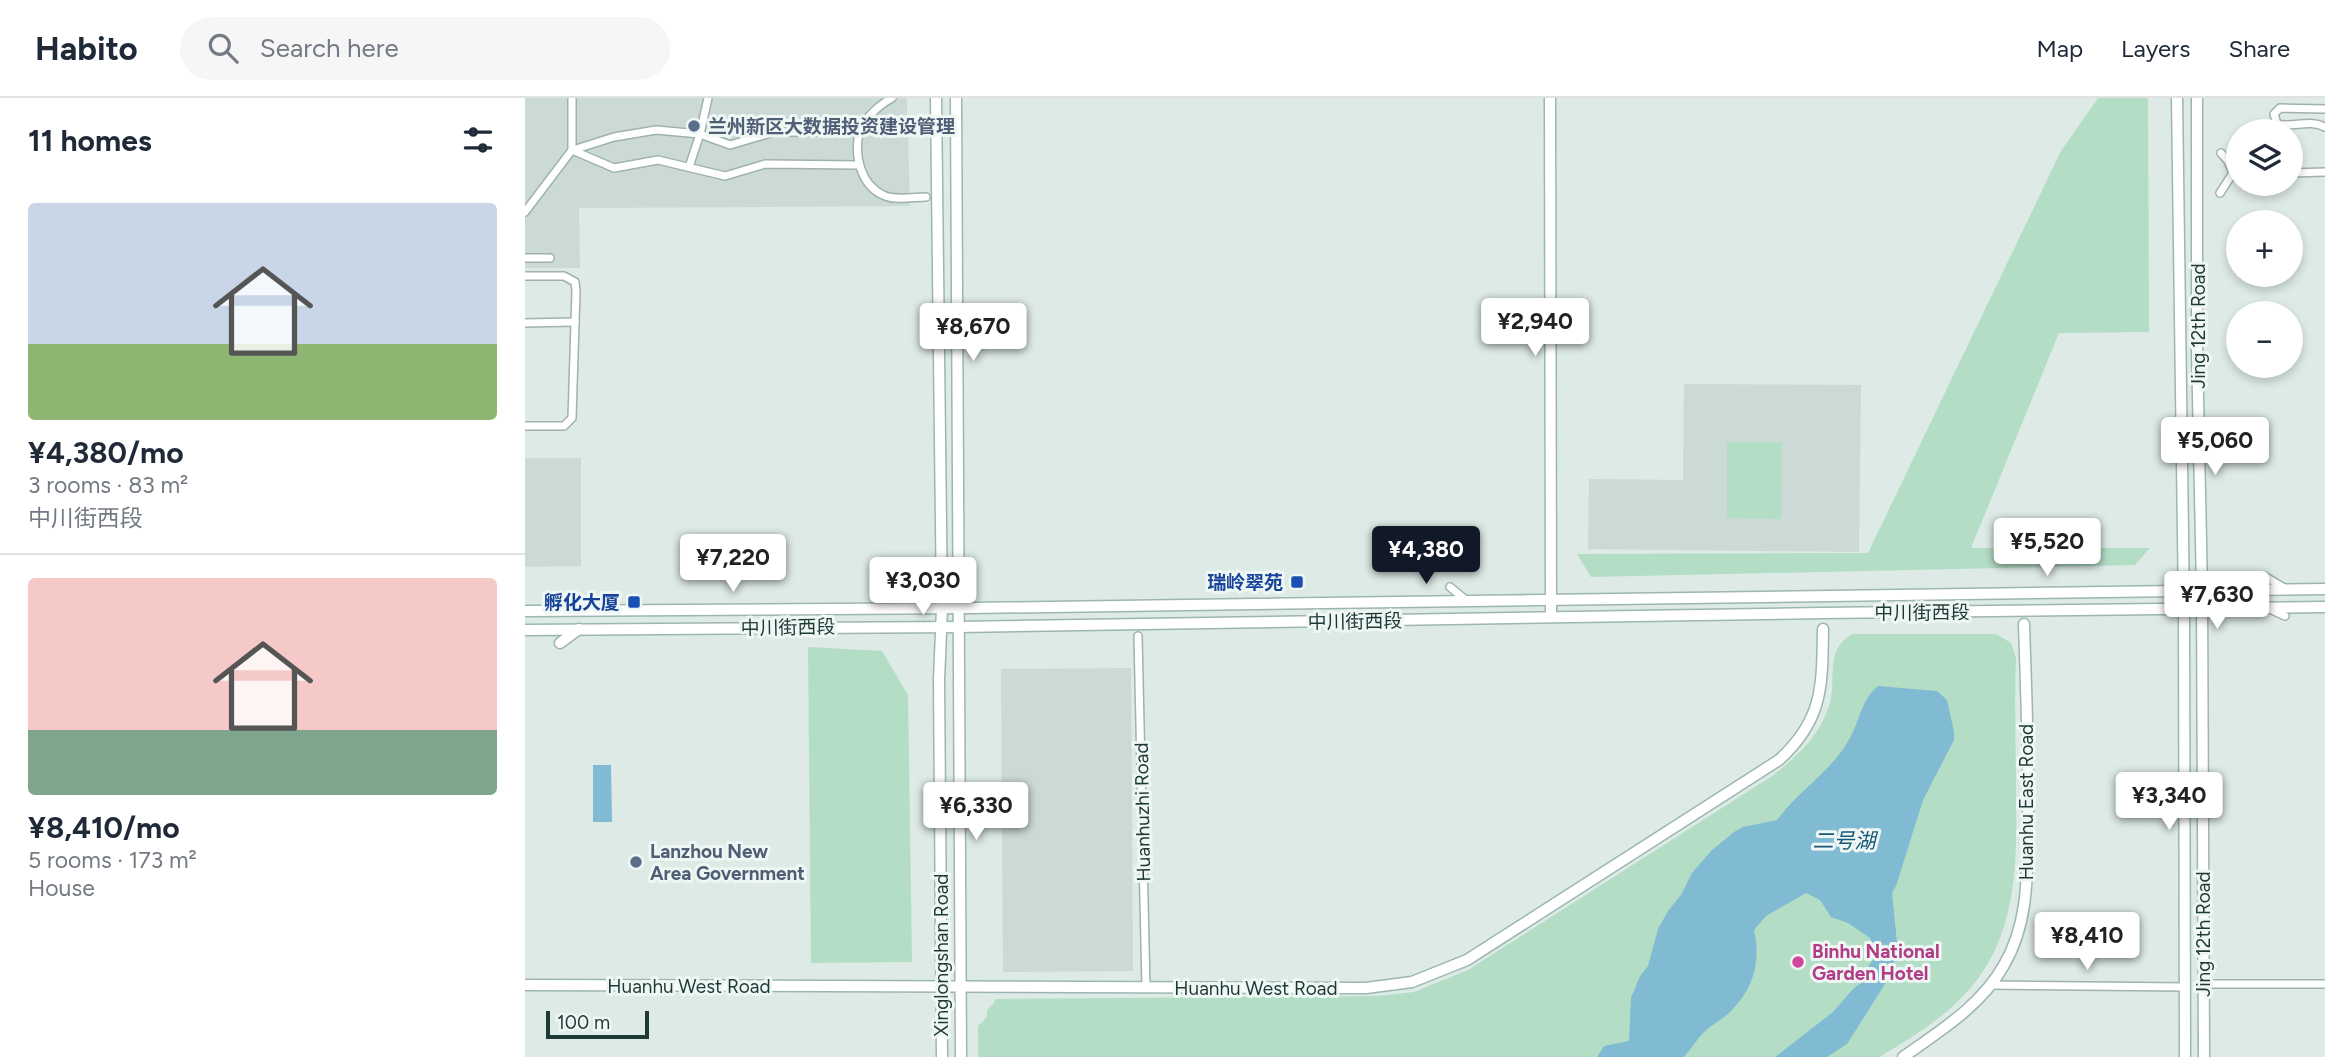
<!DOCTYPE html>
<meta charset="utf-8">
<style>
body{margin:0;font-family:Figtree,"Noto Sans SC",sans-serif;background:#f6f6f7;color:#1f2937;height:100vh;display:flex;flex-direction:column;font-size:26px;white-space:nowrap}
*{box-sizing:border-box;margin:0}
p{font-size:23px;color:#747a83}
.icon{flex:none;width:38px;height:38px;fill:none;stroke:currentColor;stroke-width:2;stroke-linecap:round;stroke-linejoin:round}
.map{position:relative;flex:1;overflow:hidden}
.panel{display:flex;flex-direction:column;background:#fff;width:525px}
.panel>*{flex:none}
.fabs{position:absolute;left:1701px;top:21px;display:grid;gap:14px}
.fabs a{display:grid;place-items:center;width:77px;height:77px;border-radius:50%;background:#fff;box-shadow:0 4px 10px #0003;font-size:35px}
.scale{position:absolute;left:21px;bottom:18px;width:103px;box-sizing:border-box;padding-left:7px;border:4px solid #1e3a37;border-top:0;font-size:19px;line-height:24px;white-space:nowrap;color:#1e3a37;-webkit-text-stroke:5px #eef7f4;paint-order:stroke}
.price{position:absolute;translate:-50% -60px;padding:0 16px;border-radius:7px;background:#fff;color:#222;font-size:23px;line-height:46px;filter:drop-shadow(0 2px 4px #0008)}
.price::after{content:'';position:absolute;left:50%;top:42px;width:21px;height:16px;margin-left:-10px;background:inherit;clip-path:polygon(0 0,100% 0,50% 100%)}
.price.current{background:#111827;color:#fff}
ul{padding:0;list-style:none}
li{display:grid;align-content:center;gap:14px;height:371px;padding:0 28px}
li+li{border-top:2px solid #e0e1e3}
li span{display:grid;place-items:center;height:217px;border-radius:7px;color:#555}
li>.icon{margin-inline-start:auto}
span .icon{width:126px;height:126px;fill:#fffc;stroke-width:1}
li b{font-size:30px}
h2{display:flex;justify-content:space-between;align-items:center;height:84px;padding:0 28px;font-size:30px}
header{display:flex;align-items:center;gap:42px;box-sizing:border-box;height:98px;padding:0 35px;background:#fff;border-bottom:2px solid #e0e1e3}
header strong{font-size:33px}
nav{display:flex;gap:38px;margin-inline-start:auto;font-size:24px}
.search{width:490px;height:63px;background:#f6f6f7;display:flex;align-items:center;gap:18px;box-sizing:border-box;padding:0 24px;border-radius:38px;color:#747a83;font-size:26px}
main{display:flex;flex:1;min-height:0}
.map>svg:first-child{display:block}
</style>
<header>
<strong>Habito</strong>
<div class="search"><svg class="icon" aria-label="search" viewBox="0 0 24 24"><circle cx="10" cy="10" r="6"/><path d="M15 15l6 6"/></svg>Search here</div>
<nav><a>Map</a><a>Layers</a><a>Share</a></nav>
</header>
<main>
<section class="panel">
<h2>11 homes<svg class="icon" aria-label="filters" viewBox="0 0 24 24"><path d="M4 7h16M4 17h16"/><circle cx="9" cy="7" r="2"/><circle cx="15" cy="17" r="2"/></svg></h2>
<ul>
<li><span style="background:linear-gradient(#c9d6e8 65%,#8fb573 0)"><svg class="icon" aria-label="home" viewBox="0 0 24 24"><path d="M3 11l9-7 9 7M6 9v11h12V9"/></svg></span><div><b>¥4,380/mo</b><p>3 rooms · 83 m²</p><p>中川街西段</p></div></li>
<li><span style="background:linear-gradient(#f6c9c9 70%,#7fa58c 0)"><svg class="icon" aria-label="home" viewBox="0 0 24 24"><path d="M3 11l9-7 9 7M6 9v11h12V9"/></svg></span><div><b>¥8,410/mo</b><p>5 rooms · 173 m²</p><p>House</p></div></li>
</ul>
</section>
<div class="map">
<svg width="1800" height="959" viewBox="0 0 1800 959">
<rect width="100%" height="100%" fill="#ddeae6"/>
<!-- built -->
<g fill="#cbdad6">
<path d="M0,0h382l3,108 -331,2 1,60h-55z"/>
<path d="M1159,286l177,1 -2,167 -271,-3 1,-70 94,1z"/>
<path d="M0,360h56v108l-56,1z"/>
<path d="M606,570l2,303 -130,1 -2,-303z"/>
</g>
<!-- green -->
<g fill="#b4ddc6">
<path d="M1573,0h50l1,234 -90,1 -88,215h179l-15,17 -544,12 -14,-23 291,-1 193,-402z"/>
<path d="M1202,344h55l-1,77 -54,-1z"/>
<path d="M1327,536h144l15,9 5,15c-2,44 0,89 0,133 1,74 2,150 -54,206 -23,25 -54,42 -82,60h-902v-31l9,-9v-7l7,-7 1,-4 383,-3 36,-4 54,-22 304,-194c24,-19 45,-37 56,-67 11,-27 -6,-57 24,-75z"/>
<path d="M283,549l74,4 26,44 4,267 -101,1z"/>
</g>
<!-- water -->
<g fill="#81bad3">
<path d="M1353,588l59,5 10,9 7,32v8l-31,60 -27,86 -4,7 6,59 -13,32 -38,60 -20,13h-52l58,-45 20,-23 12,-9 3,-13 9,-13 -7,-16 -22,-15 -17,-6 -11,-17 -14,-7 -40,23 -12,14c7,31 0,58 -23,81 -8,8 -18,13 -26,20 -8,8 -14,18 -21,26h-87l7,-11 25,-5 2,-43 9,-22 8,-10 10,-37 10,-18 13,-16 11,-22 19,-22 23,-19 9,-5 34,-7c22,-30 55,-49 73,-82 10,-18 11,-38 28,-52z"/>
<path d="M68,667h18l1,57h-19z"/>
</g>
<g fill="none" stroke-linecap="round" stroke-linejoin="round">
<defs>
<g id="street">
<path d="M367,0c-13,7 -29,21 -33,36 -5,22 2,51 24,61 11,6 31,2 43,2"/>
<path d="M1800,11l-45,-1 -6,6 3,10c16,4 32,-5 48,3"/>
<path d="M47,52l42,18 44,-8 67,16 40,-12 94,1"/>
<path d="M48,52l41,-13 42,-7 44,4 30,11 44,-13h86"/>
<path d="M164,69l11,-33 8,-36"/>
<path d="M1766,75l34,-1"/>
<path d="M1695,95l13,-20 -5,-12 -7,-8"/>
<path d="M0,114l47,-62v-52"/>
<path d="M0,160h25"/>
<path d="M0,178h39l11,6 1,9 -4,127 -8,8h-39"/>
<path d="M0,225l50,-1"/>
<path d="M1739,478l22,13"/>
<path d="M925,489l17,14"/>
<path d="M1745,511l15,7"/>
<path d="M613,538l8,352"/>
<path d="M1678,886h122"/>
<path d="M1464,887l196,2"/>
</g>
<g id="secondary">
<path d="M411,0l6,510 -3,72 3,377"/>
<path d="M431,0l5,959"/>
<path d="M1025,0l1,519"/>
<path d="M1652,0l7,510 1,449"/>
<path d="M1672,0v249l5,244 2,466"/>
<path d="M0,513l447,-3 1353,-19"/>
<path d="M0,532l434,-3 863,-14 503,-6"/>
<path d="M35,545l19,-14"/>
<path d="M0,887l841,3 46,-6 55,-22 312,-200c45,-41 43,-75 44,-131"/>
<path d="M1378,959c37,-26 79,-52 101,-92 26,-44 23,-96 24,-145 1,-65 -2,-131 -4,-196"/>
</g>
</defs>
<!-- street casing -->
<use href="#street" stroke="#a0b2ae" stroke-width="10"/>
<!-- secondary casing -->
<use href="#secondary" stroke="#9cb6b1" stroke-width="13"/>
<!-- street -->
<use href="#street" stroke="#fff" stroke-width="7"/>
<!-- secondary -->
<use href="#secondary" stroke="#fff" stroke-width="10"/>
</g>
<!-- markers -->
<g fill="#5c6f8a" stroke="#eef7f4" stroke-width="2.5">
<circle cx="169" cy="28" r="7"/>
<circle cx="111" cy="764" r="7"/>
</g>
<g fill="#1a4fb4" stroke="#eef7f4" stroke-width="2.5">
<rect x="765" y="477" width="14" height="14" rx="3.5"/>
<rect x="102" y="497" width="14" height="14" rx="3.5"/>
</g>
<circle fill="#d1479c" stroke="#eef7f4" stroke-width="2.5" cx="1273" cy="864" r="7"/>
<g text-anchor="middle" stroke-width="6" stroke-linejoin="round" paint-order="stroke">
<!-- service labels -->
<g font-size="19" font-weight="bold" fill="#4e5e75" stroke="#eef7f4" text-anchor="start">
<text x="183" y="35">兰州新区大数据投资建设管理</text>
<text x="125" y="760">Lanzhou New<tspan x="125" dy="22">Area Government</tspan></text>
</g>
<!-- street labels -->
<g font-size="19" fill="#1e3a37" stroke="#eef7f4">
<text transform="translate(1673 228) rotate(-90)" y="7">Jing 12th Road</text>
<text x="1397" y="521">中川街西段</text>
<text transform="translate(830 523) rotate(-1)" y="7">中川街西段</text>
<text transform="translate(263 529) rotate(-1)" y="7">中川街西段</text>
<text transform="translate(1501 704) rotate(-90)" y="7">Huanhu East Road</text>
<text transform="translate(617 714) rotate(-91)" y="7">Huanhuzhi Road</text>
<text transform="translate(1678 836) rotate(-90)" y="7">Jing 12th Road</text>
<text transform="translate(416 857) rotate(-90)" y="7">Xinglongshan Road</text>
<text x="164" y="895">Huanhu West Road</text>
<text x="731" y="897">Huanhu West Road</text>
</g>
<!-- transit labels -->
<g font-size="19" font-weight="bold" fill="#164399" stroke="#eef7f4" text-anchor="end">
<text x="758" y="491">瑞岭翠苑</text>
<text x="95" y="511">孵化大厦</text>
</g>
<!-- hotel labels -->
<g font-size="19" font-weight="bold" fill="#b23c85" stroke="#eef7f4" text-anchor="start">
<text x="1287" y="860">Binhu National<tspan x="1287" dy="22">Garden Hotel</tspan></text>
</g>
<!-- water labels -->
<g font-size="21" font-style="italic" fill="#165979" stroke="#eef7f4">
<text x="1319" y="750">二号湖</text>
</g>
</g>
</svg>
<div class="fabs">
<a><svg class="icon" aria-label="layers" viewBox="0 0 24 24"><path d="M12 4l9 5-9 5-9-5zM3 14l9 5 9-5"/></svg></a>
<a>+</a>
<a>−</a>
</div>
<div class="scale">100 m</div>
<b class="price" style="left:1010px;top:260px">¥2,940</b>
<b class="price" style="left:448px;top:265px">¥8,670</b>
<b class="price" style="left:1690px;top:379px">¥5,060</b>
<b class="price" style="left:1522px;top:480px">¥5,520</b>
<b class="price current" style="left:901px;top:488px">¥4,380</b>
<b class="price" style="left:208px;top:496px">¥7,220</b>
<b class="price" style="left:398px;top:519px">¥3,030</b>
<b class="price" style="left:1692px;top:533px">¥7,630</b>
<b class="price" style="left:1644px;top:734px">¥3,340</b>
<b class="price" style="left:451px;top:744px">¥6,330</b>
<b class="price" style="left:1562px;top:874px">¥8,410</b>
</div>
</main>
